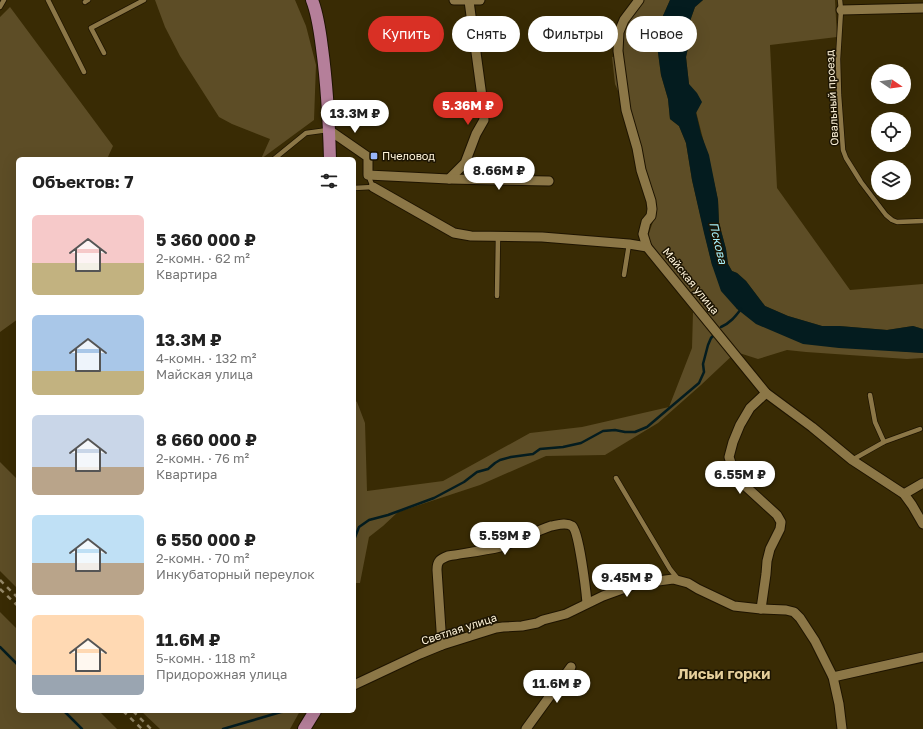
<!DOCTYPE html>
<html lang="ru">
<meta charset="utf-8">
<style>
body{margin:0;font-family:"Golos Text",sans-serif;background:#f6f6f6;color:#222;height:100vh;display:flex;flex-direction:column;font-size:15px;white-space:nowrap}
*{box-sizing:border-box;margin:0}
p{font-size:13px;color:#767676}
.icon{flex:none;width:22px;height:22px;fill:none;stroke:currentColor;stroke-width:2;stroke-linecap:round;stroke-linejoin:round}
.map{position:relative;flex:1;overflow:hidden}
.details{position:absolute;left:16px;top:157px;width:340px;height:556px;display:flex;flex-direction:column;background:#fff;border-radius:6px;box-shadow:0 4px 16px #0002}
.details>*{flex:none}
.top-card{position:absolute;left:368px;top:16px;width:380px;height:36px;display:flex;gap:8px}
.needle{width:26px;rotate:103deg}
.tools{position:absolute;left:871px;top:64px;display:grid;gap:8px}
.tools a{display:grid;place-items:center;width:40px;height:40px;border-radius:50%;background:#fff;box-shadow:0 4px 16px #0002;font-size:20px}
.price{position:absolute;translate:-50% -34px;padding:0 9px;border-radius:14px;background:#fff;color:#222;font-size:13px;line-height:26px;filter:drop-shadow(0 1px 2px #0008)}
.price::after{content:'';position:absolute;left:50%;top:24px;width:12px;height:9px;margin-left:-6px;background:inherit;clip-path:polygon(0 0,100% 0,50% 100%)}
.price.selected{background:#d93025;color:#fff}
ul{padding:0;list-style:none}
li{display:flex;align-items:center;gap:12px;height:100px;padding:0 16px}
li span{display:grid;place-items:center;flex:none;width:112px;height:80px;border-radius:6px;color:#555}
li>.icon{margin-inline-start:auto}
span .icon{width:48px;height:48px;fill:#fffc;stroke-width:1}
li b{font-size:17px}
h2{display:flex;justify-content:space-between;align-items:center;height:48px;padding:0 16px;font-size:17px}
.pill{padding:0 14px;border-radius:18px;background:#fff;box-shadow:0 4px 16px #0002;font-size:14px;line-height:36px}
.pill.selected{background:#d93025;color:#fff}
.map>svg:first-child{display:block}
</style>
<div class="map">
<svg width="923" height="729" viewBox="0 0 923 729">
<rect width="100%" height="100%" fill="#392b04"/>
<!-- green -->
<g fill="#5d4d26">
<path d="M155,0h140l11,26 10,39 -2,55 -15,11 -38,28 9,-20 -38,-15 -13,-7 -39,-61 -15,-29z"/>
<path d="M643,0h27l-8,18 -5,27 4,30 7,24 2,20 9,7 7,17 6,37 20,85 25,44 149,41 37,3v5l-16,1 -101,-7 -19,-2 -29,9 -22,-7 -35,33 -43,38 -53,32 -59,1 -66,29 -82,27 -15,14 -14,11 -9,46h-6v-183l3,2 8,21 2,68 76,-10 87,-48 52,-6 87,-20 23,-59 1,-36 -42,-54 -4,-11v-8l9,-26 -19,-79 -22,-50 -3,-27 8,-1 -1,-19 16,-27z"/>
<path d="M703,0h132l2,37 -67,8 7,143 73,102 73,-6v45l-10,-3 -26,4 -48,-4h-17l-34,-10 -23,-10 -19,-25 -9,-8 -5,-2 -4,-7 -2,-15 -7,-26 -1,-23 -4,-18 -25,-98 -3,-27 4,-18v-18l5,-14z"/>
<path d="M10,7l103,139 -6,13h-89v160l-18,13v-315z"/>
<path d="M0,462l18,18v109l-18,-18z"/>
<path d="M0,612l18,18v81h81l18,18h-117z"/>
<path d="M141,711h159l-10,18h-130z"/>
</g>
<!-- water -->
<path fill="#041c1f" d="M670,0h33l-8,7 -5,14v18l-4,18 3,27 8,9 5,9 -6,11 5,21 8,21 9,45 1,23 7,26 2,15 4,7 5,2 9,8 19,25 23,10 34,10h17l48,4 26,-4 10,3v24l-84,-5 -36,-4 -47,-20 -19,-15 -16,-18 -9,-26 -8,-32 -12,-53 -6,-37 -7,-17 -9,-7 -2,-20 -7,-24 -4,-30 5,-27z"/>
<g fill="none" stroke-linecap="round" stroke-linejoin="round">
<!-- stream -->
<g stroke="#041c1f" stroke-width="2.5">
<path d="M721,327c9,-4 14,-10 20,-18"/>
<path d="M354,540l5,-13 10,-7 19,-5 46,-17 30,-16 13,-10 11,-3 7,-6 5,-3 11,-3 22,-3 7,-5 23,-2 18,-4 22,-12 12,-1 10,2h10l12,-5 52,-44 5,-11 -1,-8 5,-19 3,-7 3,-3"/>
<path d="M0,647l18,18"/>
<path d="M64,711l18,18"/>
<path d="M223,729l58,-17 9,-1"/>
</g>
<defs>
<g id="lane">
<path d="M48,0l36,72"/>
<path d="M840,0l1,10 -3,49 1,36 4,55 3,8 15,24 25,33 6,5 5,2 26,-1"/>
<path d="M85,2l3,-2"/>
<path d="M0,7l4,-7"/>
<path d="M104,53l-13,-25 53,-28"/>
<path d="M274,159l32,-26 22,-3"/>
<path d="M354,188l19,-1 -5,-12"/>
<path d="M624,275l5,-31"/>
<path d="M497,296l1,-60"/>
<path d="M870,395l5,27 9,20"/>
<path d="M852,460l32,-18 36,-13"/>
<path d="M616,478l54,91 8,10"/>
</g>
<g id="street">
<path d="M454,0h26"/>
<path d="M639,0l-15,20 -5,12 -1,19 8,59 11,38 4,22 10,31 1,8 -1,7 -5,6 -3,12 4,13"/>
<path d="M841,10l82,-2"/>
<path d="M329,130l39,27v18l81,4 16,-16 11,-29 8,-14 -1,-16 -14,-103"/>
<path d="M449,179l100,2"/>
<path d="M373,187l81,46 17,3 71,1 87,7 18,3 119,146 46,34 40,33 52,34 8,11 11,19"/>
<path d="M904,494l19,-11"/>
<path d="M761,609l5,-35 1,-13 3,-12 10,-20 1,-7 -4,-7 -34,-31 -10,-15 -4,-12 4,-15 7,-17 10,-17 16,-15"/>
<path d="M442,645l-5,-75c0,-9 3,-11 11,-14 17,-3 35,-5 52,-9 17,-5 33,-15 51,-21 6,-1 15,-4 21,0 7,5 14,65 15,77"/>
<path d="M833,677l90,-20"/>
<path d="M354,685l66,-31 22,-9 54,-17 7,-1 19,-1 15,-3 6,-3 23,-6 37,-18 33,-12 37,-5 15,4 10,6 36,17 27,3 25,1 8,2 6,6 15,23 18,36 6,27 3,25"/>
<path d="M526,729l45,-62"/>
</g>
<g id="primary">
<path d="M312,0c6,15 8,32 10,48 5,37 7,74 8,111"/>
<path d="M304,729l11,-18"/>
</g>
</defs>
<!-- lane casing -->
<use href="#lane" stroke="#1e1400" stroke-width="6"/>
<!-- street casing -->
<use href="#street" stroke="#1e1400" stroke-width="11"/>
<!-- primary casing -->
<use href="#primary" stroke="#1e1400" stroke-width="14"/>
<!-- lane -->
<use href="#lane" stroke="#8c7747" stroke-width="4.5"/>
<!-- street -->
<use href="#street" stroke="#8c7747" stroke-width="9"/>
<!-- primary -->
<use href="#primary" stroke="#b57f9a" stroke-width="12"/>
<!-- rail -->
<g stroke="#948766" stroke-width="2.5" stroke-dasharray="5 5" stroke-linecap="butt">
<path d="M0,580l18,18"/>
<path d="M0,589l18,17"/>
<path d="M123,711l19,18"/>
<path d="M133,711l18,18"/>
</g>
</g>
<!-- markers -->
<rect fill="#98b6fd" stroke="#1c1402" stroke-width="1.5" x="370" y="152" width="8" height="8" rx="2"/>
<g text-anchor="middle" stroke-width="3" stroke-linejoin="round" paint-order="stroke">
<!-- street labels -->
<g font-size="11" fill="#fef3d9" stroke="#1c1402">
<text transform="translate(832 98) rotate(-93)" y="4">Овальный проезд</text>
<text transform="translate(691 281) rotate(51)" y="4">Майская улица</text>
<text transform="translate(459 629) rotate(-18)" y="4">Светлая улица</text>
</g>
<!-- poi labels -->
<g font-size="11" fill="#fef3d9" stroke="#1c1402" text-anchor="start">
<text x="382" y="160">Пчеловод</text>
</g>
<!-- water labels -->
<g font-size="12" font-style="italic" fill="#a3edf7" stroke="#1c1402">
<text transform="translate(718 243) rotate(77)" y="4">Пскова</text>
</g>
<!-- district labels -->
<g font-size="15" font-weight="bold" fill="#e5ce9b" stroke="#1c1402">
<text x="724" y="679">Лисьи горки</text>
</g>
</g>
</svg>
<div class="tools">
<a><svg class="needle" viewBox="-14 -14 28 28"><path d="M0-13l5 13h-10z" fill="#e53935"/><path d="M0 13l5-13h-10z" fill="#767676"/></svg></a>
<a><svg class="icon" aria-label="locate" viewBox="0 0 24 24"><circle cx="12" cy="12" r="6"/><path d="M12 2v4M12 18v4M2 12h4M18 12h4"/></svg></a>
<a><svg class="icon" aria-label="layers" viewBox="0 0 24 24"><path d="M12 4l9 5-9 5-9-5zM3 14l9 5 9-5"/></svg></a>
</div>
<b class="price selected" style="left:468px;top:126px">5.36M ₽</b>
<b class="price" style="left:355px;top:134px">13.3M ₽</b>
<b class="price" style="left:499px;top:191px">8.66M ₽</b>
<b class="price" style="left:740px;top:495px">6.55M ₽</b>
<b class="price" style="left:505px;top:556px">5.59M ₽</b>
<b class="price" style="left:627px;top:598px">9.45M ₽</b>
<b class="price" style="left:557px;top:704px">11.6M ₽</b>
<div class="top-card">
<a class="pill selected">Купить</a>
<a class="pill">Снять</a>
<a class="pill">Фильтры</a>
<a class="pill">Новое</a>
</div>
<section class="details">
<h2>Объектов: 7<svg class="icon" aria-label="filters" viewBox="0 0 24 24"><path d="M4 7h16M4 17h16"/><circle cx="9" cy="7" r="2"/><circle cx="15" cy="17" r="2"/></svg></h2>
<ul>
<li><span style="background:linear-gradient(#f6c9c9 60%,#c2b280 0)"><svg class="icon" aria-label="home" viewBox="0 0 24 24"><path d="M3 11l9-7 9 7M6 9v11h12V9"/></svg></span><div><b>5 360 000 ₽</b><p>2-комн. · 62 m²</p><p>Квартира</p></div></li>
<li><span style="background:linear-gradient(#a9c7e8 70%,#c2b280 0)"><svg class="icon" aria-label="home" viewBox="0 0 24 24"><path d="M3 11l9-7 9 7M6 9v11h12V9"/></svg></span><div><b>13.3M ₽</b><p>4-комн. · 132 m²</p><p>Майская улица</p></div></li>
<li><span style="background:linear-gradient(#c9d6e8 65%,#b9a48a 0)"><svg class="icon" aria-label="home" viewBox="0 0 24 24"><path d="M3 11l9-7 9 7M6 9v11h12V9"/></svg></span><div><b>8 660 000 ₽</b><p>2-комн. · 76 m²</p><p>Квартира</p></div></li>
<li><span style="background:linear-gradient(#bfe0f5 60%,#b9a48a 0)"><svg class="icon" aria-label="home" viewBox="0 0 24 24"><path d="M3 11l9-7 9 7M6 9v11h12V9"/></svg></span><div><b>6 550 000 ₽</b><p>2-комн. · 70 m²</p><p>Инкубаторный переулок</p></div></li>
<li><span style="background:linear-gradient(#ffd9b3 75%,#9aa5b1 0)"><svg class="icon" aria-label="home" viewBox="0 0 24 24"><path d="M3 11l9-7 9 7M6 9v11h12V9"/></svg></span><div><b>11.6M ₽</b><p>5-комн. · 118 m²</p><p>Придорожная улица</p></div></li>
</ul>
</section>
</div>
